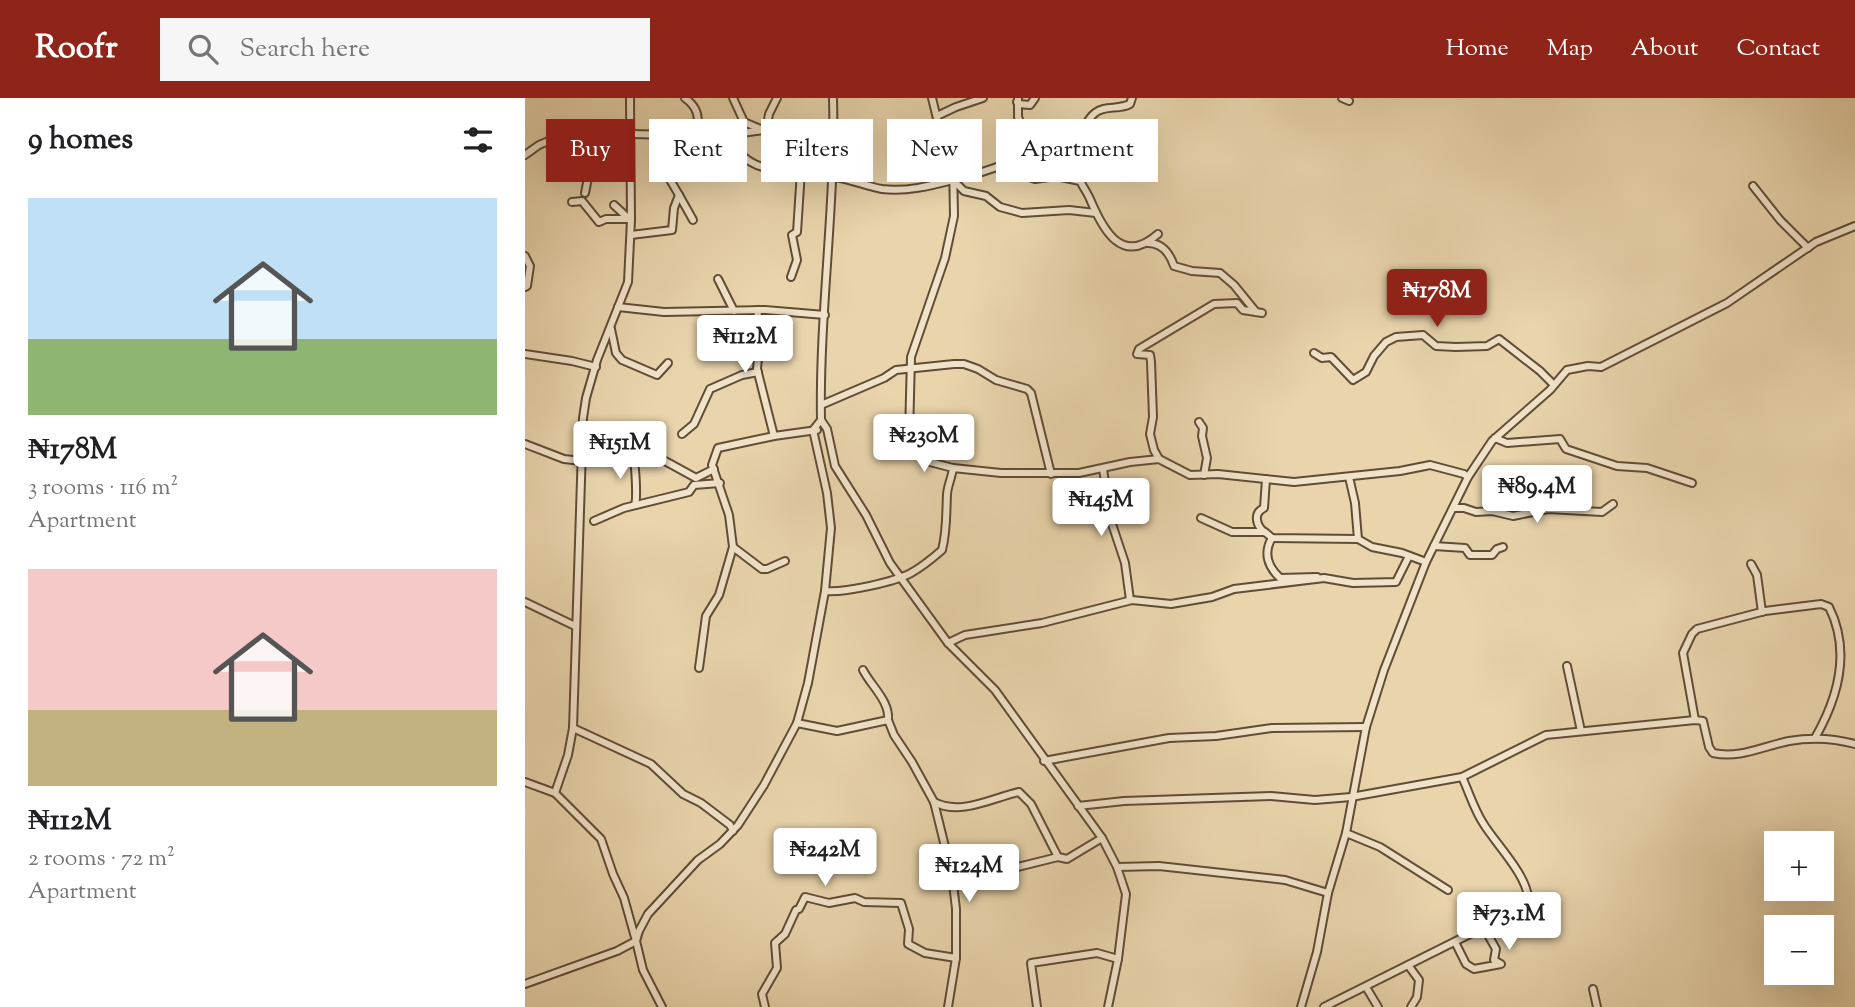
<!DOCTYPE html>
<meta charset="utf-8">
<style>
body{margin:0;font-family:"Sorts Mill Goudy",serif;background:#f6f6f6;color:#202124;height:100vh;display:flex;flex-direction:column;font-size:26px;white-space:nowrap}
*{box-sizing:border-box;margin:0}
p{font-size:23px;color:#757577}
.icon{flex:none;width:38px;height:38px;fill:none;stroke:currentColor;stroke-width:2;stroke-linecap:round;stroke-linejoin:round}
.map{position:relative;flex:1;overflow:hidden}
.drawer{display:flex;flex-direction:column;background:#fff;width:525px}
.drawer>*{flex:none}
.top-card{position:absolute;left:21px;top:21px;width:665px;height:63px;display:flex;gap:14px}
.tools{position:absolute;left:1239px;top:733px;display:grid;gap:14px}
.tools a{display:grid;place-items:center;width:70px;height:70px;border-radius:0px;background:#fff;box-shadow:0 7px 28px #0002;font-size:35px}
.price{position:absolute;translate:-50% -60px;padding:0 16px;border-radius:7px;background:#fff;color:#222;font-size:23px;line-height:46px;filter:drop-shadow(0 2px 4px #0008)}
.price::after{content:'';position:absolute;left:50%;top:42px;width:21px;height:16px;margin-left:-10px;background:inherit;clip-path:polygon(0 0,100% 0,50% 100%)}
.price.on{background:#8f2418;color:#fff}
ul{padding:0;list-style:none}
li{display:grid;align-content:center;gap:14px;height:371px;padding:0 28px}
li span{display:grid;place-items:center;height:217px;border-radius:0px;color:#555}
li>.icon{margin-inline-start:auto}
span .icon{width:126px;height:126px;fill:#fffc;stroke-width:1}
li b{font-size:30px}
h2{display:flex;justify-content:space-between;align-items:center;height:84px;padding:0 28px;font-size:30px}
.chip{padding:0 24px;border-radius:0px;background:#fff;box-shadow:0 7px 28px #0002;font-size:24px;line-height:63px}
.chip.on{background:#8f2418;color:#fff}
header{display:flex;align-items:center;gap:42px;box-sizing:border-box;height:98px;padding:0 35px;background:#8f2418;color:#fff}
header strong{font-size:33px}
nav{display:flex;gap:38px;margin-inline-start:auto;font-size:24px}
.search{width:490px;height:63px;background:#f6f6f6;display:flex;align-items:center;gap:18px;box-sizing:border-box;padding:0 24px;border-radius:0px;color:#757577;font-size:26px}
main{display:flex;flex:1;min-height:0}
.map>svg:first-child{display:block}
</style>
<header>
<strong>Roofr</strong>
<div class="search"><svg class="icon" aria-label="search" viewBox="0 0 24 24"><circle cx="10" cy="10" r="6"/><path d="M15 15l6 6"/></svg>Search here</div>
<nav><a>Home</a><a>Map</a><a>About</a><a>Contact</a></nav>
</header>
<main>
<section class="drawer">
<h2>9 homes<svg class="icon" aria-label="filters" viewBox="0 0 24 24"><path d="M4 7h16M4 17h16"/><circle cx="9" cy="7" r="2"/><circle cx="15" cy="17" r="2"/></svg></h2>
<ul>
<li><span style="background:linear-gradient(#bfe0f5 65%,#8fb573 0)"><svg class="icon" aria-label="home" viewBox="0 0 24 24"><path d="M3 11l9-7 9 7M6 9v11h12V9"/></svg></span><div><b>₦178M</b><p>3 rooms · 116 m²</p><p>Apartment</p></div></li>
<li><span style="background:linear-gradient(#f6c9c9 65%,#c2b280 0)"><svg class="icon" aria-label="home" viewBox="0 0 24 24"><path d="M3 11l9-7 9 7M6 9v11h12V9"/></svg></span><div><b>₦112M</b><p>2 rooms · 72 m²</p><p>Apartment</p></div></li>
</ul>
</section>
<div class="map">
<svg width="1330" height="909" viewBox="0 0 1330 909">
<rect width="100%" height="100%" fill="#e9d4ac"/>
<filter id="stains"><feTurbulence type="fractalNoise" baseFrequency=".00286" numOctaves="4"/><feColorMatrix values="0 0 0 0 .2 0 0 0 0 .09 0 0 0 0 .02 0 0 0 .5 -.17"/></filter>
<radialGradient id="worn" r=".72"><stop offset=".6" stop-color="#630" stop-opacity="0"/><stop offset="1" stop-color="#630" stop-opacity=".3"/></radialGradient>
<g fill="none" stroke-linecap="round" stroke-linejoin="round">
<defs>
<g id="minor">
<path d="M160,0c15,11 13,20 13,37"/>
<path d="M208,0l11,24 19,8"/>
<path d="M308,0c3,107 -14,214 -12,322l6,9 8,37 31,49 24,48 58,80 47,47 107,148 15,29 9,27 -8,65 -10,48"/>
<path d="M407,0l9,37 12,29 1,52 -9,42 -34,99 -2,78 4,13 13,13 27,7"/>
<path d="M493,0v19l6,14c19,7 38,-2 55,8"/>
<path d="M607,0l-2,6c-11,6 -26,1 -35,9 -15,12 -21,49 -15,67 2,6 7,12 10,19 13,31 32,67 68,35"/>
<path d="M817,0l7,3"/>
<path d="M492,4l1,2 12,1 5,-7"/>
<path d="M412,18l19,-9 27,-9"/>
<path d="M241,33l3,-17 8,-16"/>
<path d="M106,36l89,2 44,-6 26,9 44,9"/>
<path d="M215,36l-1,18c15,18 39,19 62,19l-4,61 -5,3 5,25 -6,17"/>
<path d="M0,57l14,-10 26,-11 65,7"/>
<path d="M428,76l11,-5 15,4 33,-11 14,14 9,3 21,-3 24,5"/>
<path d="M309,79c16,2 32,9 48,12 24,3 48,-3 71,-9l11,11 22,5 14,11 22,6 47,-3 27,3"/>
<path d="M1228,88l27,34 28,28"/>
<path d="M60,95l6,-30 1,-25"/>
<path d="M154,97l14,25"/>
<path d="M47,104l10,-1 17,21 7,-3h25"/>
<path d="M89,107l15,14"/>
<path d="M106,137l41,-5 2,-22 5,-13 -10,-17"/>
<path d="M623,145c15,0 22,11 26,23l18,5 28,2 14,12 22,27"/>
<path d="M0,158l5,10 -3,20 -2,1"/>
<path d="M193,181l16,32"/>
<path d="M93,209l46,5 101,-2 60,5"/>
<path d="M233,212l-1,13 5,30 -4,5 -1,11 17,67"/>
<path d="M86,231l5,24 6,7 35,15 11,-12"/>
<path d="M789,255l8,5 9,-1 22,23 13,-8 8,-16 12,-14 10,-5 27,-2 13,11 20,1 31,-1 12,-7 41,32 14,14"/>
<path d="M0,256l47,7 24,6"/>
<path d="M296,307l63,-27 12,-8 58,-6h10l14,5 18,11 31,9 4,4 20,81"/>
<path d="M674,324l4,6 -1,8 5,22 -3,17"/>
<path d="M157,336l12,-10 16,-35 32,-14 16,-3"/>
<path d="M970,340l12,5 53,-4 6,10 51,17 30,2 45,15"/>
<path d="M58,345l28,10 19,-4 35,12 31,17 18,-9"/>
<path d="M0,346l39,15 18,2"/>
<path d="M96,353c3,1 9,3 11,6 4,4 5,42 3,48"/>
<path d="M634,361l-5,-9 -4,-16 3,-17 -2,-55 -1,-7 -13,-1 2,-5 75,-45 23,-1 6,7 19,3"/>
<path d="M578,371l8,52 14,42 5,37"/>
<path d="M824,379l6,26 3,36"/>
<path d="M928,410h11l12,4 16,-1 21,5 35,-7 54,3 11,-8"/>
<path d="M676,420l31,14h33l7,6 86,1 14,8 30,6 24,9"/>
<path d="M69,423l30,-13 65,-16 5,-7 26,-2"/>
<path d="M739,434c-8,-7 -11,-19 0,-24l2,-29"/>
<path d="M747,440c-9,15 -4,29 8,40l37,-1"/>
<path d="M909,448l31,2 5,7h22l5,-6 6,-2"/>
<path d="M208,449l29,22h5l18,-8"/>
<path d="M1226,466l6,11 5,37"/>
<path d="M300,493c19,2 69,-9 86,-18 9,-5 23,-16 31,-23 5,-19 4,-37 5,-55 0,-8 5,-18 6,-27l48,5h78l51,-11 29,-3 31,16 28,-1 76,8 106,-11 30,-6 34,9 4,3"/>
<path d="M0,504l50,24"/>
<path d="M423,545l17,-8 77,-12 90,-23 39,4 41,-7 22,-8 90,-11 29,5 43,-1 13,-26"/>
<path d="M1042,568l14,65"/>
<path d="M174,570l7,-52 13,-21 14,-48 -4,-32 -17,-50 6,-17 56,-12 43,-6"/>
<path d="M338,572c8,16 27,31 25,50"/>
<path d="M1170,622l-12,-67 9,-19 5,-5 68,-18 56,-7 8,3c22,44 9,91 -14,131"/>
<path d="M272,625l40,8 51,-11 6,15 18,27 22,40 18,73 4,34v49l-8,49"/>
<path d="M48,630l78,36 32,30 18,9 29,22 3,6"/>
<path d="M519,663l125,-23 47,-2 56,-8 94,-1"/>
<path d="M0,684l30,11 46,46 12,35 11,24 12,43 -19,10 -92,33"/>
<path d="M30,695l13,-38 5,-27 10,-310 3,-20 11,-38 31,-78 3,-62 -1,-122"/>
<path d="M409,704c26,14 58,-4 85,-10l12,12 27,53 9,2 35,-21"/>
<path d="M553,708l46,-5 147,-5 44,4 36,-3 111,-20 84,-42 149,-15 8,1 6,26 4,6c27,6 50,-7 76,-12 23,-4 44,-3 66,3"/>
<path d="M821,735l34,14 68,43"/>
<path d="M592,769l42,-1 126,14 43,13"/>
<path d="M427,777l14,-7 39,2 53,-13"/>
<path d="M930,844l11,22 8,5 27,-5 -7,-4 2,-11 -13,-23"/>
<path d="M883,867l11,15 -2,17 -6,10"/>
<path d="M841,889l12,20"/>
<path d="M1068,891l4,18"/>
<path d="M137,909l-19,-37 -7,-29 3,-10 9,-17 50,-54 22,-16 18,-19 26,-40 33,-62 11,-40 17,-92 6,-63 -4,-35 -14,-63 8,-10"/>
<path d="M240,909l-3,-13 15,-26 -2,-25 10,-9 11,-24 3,-1 6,-12 24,6 26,-5 9,4 37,1 8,26 -1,15 17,9 31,5"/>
<path d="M512,909l-6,-44 66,-10 21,6"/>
<path d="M776,909l16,-55 11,-59 18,-60 20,-106 18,-57 42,-108 42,-85 24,-36 58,-51 17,-20 21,-4 13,1 126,-64 89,-61 39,-16"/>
<path d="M799,909l146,-73 58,-36c-1,-23 -33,-55 -45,-75 -9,-14 -14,-31 -21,-46"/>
</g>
</defs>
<!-- minor casing -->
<use href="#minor" stroke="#604d36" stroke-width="10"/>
<!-- minor -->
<use href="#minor" stroke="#f1e3c9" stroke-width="6"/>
</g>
<rect width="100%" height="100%" filter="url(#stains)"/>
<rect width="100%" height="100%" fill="url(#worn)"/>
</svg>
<div class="tools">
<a>+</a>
<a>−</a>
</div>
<b class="price on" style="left:912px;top:231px">₦178M</b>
<b class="price" style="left:220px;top:277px">₦112M</b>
<b class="price" style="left:399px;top:376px">₦230M</b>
<b class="price" style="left:95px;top:383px">₦151M</b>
<b class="price" style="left:1012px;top:427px">₦89.4M</b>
<b class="price" style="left:576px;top:440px">₦145M</b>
<b class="price" style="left:300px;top:790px">₦242M</b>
<b class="price" style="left:444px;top:806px">₦124M</b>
<b class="price" style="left:984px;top:854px">₦73.1M</b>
<div class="top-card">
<a class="chip on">Buy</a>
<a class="chip">Rent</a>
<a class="chip">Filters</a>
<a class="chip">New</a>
<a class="chip">Apartment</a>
</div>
</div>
</main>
